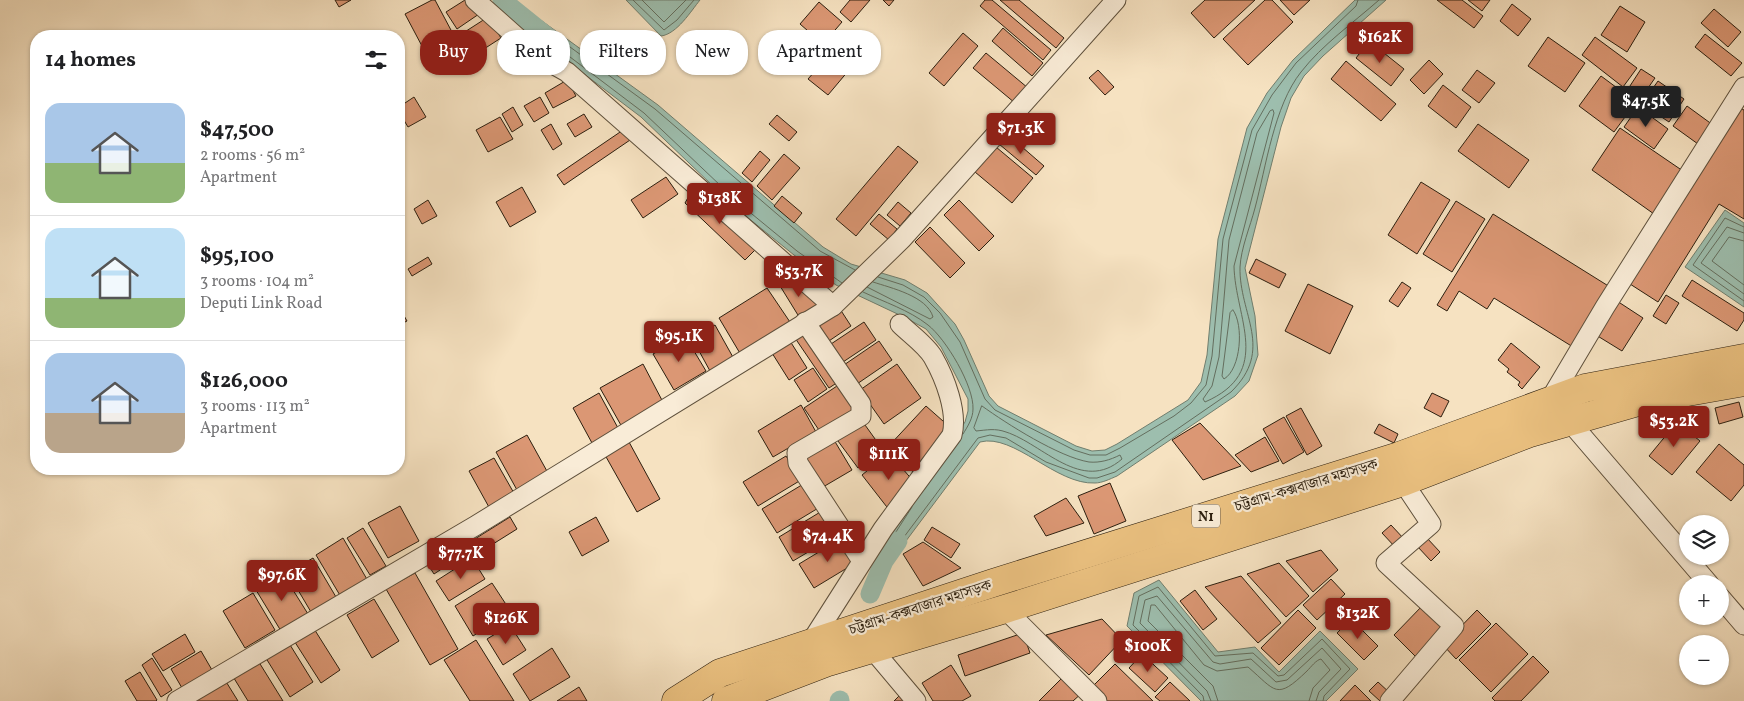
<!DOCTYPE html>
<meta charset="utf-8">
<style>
body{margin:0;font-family:Vollkorn,"Noto Serif Bengali",serif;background:#f6f6f6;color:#202124;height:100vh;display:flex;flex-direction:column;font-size:19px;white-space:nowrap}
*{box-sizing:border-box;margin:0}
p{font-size:16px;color:#757577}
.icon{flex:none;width:28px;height:28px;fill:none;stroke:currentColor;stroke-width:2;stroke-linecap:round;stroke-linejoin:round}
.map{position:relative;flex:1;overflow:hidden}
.side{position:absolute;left:30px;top:30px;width:375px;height:445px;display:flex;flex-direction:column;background:#fff;border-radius:20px;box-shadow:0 1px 4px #0004}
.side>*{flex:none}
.top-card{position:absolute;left:420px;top:30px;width:475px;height:45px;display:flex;gap:10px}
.controls{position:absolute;left:1679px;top:515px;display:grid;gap:10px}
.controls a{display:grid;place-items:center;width:50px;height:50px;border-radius:50%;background:#fff;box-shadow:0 1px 4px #0004;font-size:25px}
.price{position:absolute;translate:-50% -42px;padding:0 11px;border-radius:5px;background:#8f2418;color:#fff;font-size:16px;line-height:32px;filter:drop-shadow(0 1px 2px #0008)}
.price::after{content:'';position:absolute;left:50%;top:30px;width:15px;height:11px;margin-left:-8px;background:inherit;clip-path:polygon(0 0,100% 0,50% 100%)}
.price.on{background:#222;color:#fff}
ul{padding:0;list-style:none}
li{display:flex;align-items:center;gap:15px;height:125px;padding:0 15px}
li+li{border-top:1px solid #e0e0e0}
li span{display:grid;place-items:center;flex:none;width:140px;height:100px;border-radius:15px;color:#555}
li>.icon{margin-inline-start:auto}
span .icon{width:60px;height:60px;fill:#fffc;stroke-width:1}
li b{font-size:21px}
h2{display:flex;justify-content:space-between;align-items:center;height:60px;padding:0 15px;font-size:21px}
.pill{padding:0 18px;border-radius:20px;background:#fff;box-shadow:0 1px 4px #0004;font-size:18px;line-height:45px}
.pill.on{background:#8f2418;color:#fff}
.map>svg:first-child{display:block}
</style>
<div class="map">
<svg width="1744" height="701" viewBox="0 0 1744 701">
<rect width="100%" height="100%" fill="#f6e2c1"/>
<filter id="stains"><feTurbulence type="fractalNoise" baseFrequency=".004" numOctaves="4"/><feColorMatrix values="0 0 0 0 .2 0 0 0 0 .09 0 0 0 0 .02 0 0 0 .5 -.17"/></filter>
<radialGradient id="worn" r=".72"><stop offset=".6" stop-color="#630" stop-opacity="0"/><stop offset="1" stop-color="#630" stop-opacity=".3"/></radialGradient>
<!-- water -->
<g fill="#9dbeae" stroke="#707e6e">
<path d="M626,0h74c-9,11 -23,34 -39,36z"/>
<path d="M1355,0h31l-63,56 -19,20 -13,22 -10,29 -36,141 10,48 3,39 -9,26 -14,15 -118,80c-7,3 -15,7 -22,7 -39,2 -81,-50 -115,-41l-89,119h-7l-5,-6 1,-7 85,-126 3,-11v-12l-27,-52 -15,-18 -20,-11 -70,-33 -42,-30 -57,-46 -96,-92 -107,-81 1,-9 7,-6 116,84 165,142 28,17 54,16 22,13 28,31 9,16 25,56 9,10 78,40 16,5 13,-1 12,-6 71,-44 13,-18 6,-27 11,-116 29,-111 20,-35 26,-33z"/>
<path d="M1725,210l19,13v84l-59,-40z"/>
<path d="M1159,580l59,72 37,-5 24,25 41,-41 38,38 -32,32h-125l-74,-75 7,-33z"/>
</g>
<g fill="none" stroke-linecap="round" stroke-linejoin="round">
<!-- shore -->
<g stroke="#646e5e" stroke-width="1">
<path d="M633,0l31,30 13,-10 17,-20"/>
<path d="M642,0l22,22 22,-22"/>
<path d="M1273,110l1,3 -40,153c1,52 40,106 -29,136l-2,-3 9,-13 7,-29 10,-117 28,-107 13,-22z"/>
<path d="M1744,227l-19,-9 -32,47 51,36"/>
<path d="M1744,233l-17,-6 -26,36 43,31"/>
<path d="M1744,241l-15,-4 -17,24 32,24"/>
<path d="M878,277l25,8 21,12 16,16 20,29 25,57 10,11 79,40 16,5h16l14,-7 54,-32 17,-13 15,-18 6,-29 11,-117 29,-109 20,-35 24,-32 60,-57 2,-6"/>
<path d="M842,283l-45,-32 -56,-46 -97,-92 -103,-78 -1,-6 4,-1 111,81 165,142 35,19"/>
<path d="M867,287l63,32 3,-2c-6,-21 -42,-29 -60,-35"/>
<path d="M863,292c21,10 46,18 65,33 18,14 46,61 45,84 0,9 -5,17 -10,25"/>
<path d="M1233,310c11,15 8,59 -9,69l-2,-3 8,-63z"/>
<path d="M982,406c25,18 77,51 107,56 11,1 21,-2 31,-7l2,4c-40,35 -79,-15 -116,-27 -11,-4 -19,-2 -30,-1l-2,-3z"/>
<path d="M912,507l-27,42 2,7 5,-3 86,-115 12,-3 16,3 40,24 43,16h8l18,-6 116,-80c44,-43 8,-77 9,-125 1,-19 10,-40 15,-59 11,-41 19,-102 46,-136 21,-27 52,-49 78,-72"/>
<path d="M1204,701l-1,-5 -70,-71 6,-29 19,-9 57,69 38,-3 25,23 6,-1 38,-36 28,30 -26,27 -1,5"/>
<path d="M1211,701l-4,-10 -67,-68 5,-23 12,-4 56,66 7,2 31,-5 25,23 11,-2 35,-32 19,21 -22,23 -3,9"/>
<path d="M1218,701l-5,-15 -65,-65 3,-16h4l49,60 13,6 31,-4c28,24 28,34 59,4 4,-4 9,-11 14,-12l9,11 -17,18 -4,13"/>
</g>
<!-- canal -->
<g stroke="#9dbeae" stroke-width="19">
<path d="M502,0l52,42"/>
<path d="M870,594l14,-33 14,-20"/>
<path d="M839,701l1,-1"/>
</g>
</g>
<!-- building -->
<g fill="#db9774" stroke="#2c1f0f">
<path d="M335,0h16l-12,7z"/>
<path d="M432,0h3l17,32 -29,16 -18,-34z"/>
<path d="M465,0h5l9,14 -22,15 -11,-17z"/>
<path d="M850,0h20l-19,22 -11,-10z"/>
<path d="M883,0h11l-5,6z"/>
<path d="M985,0h7l59,50 -8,10 -63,-54z"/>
<path d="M1000,0h19l45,38 -8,10z"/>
<path d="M1205,0h50l-41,38 -23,-25z"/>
<path d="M1265,0h7l21,22 -45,43 -25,-26z"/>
<path d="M1280,0h30l-16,15z"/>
<path d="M1437,0h25l21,16 -9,12z"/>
<path d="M1468,0h22l-8,11z"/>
<path d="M819,2l23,20 -19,22 -23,-20z"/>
<path d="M1512,4l19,15 -13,17 -18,-15z"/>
<path d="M1620,6l25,16 -18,30 -26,-17z"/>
<path d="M1714,9l27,23 -13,15 -27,-24z"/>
<path d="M488,17l13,21 -28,18 -13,-21z"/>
<path d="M1003,28l40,35 -11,13 -40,-35z"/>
<path d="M963,33l15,13 -34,40 -15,-13z"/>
<path d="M1705,34l37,29 -11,13 -36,-29z"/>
<path d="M1548,37l37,26 -20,29 -37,-26z"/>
<path d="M1595,37l42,31 -14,19 -41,-32z"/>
<path d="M1369,41l35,28 -13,17 -35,-28z"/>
<path d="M653,43l9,9 -19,18 -9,-9z"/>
<path d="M986,53l42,35 -13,15 -42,-35z"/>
<path d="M830,54l19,16 -21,25 -20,-16z"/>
<path d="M1429,60l14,14 -19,20 -14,-14z"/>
<path d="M1346,61l50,43 -15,17 -50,-42z"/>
<path d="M1641,69l14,9 -14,20 -13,-9z"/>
<path d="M1098,70l16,17 -9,8 -16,-17z"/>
<path d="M1477,70l18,13 -16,20 -17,-13z"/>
<path d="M1601,76l35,26 -22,30 -35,-26z"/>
<path d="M567,80l9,16 -23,12 -8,-15z"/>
<path d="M1658,81l26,18 -15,23 -27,-18z"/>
<path d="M1443,85l28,22 -15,21 -28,-22z"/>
<path d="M414,97l12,20 -18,10 -9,-15v-5z"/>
<path d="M540,97l9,16 -15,9 -10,-16z"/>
<path d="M1687,106l26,19 -15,19 -25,-18z"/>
<path d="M513,107l10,18 -11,7 -10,-18z"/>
<path d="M1638,107l30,22 -14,20 -30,-22z"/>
<path d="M1740,108l4,2v109l-25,-15 -61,98 -28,-18z"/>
<path d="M584,114l8,13 -17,10 -8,-13z"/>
<path d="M777,115l20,17 -8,9 -20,-17z"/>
<path d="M500,117l13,22 -25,13 -12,-22z"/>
<path d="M551,124l11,20 -9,6 -12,-20z"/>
<path d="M1478,124l51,36 -20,28 -51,-37z"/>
<path d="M626,128l7,10 -69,47 -7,-10z"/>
<path d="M1620,128l63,43 -29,43 -62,-44z"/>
<path d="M1007,134l37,32 -8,9 -37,-31z"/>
<path d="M898,146l20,16 -62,74 -20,-17z"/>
<path d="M996,147l37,31 -21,25 -37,-31z"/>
<path d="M760,151l10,9 -18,22 -10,-9z"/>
<path d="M784,154l16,14 -28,32 -15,-14z"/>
<path d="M666,177l12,17 -35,24 -12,-18z"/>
<path d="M1421,182l29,18 -33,54 -29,-19z"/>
<path d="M522,187l14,25 -26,15 -14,-25z"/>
<path d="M693,189l63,60 -11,11 -60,-57z"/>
<path d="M782,196l20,17 -8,10 -20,-17z"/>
<path d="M428,200l9,16 -15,8 -8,-15z"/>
<path d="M959,200l35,36 -15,15 -35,-36z"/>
<path d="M1456,201l29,18 -33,53 -29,-18z"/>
<path d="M898,202l13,11 -11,13 -13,-11z"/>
<path d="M879,214l18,15 -8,11 -19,-16z"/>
<path d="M1493,214l117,73 -37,60 -79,-49 -7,11 -28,-18 -12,20 -10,-6z"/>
<path d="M930,227l35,36 -15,15 -35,-36z"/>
<path d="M428,257l4,7 -20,12 -4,-7z"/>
<path d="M1256,259l30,15 -7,14 -30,-15z"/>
<path d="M787,275l6,12 4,-3 3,6 6,-3 13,21 -18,12 -24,-39z"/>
<path d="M1692,280l52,33v7l-7,11 -55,-35z"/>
<path d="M1402,282l9,6 -13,19 -9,-6z"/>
<path d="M1308,284l45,22 -23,48 -45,-23z"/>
<path d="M767,288l25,37 -51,30 -22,-37z"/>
<path d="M1666,295l13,8 -13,21 -13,-8z"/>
<path d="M1617,301l26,17 -21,33 -26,-16z"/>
<path d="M399,307l8,14 -8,4z"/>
<path d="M840,309l11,17 -28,19 -11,-17z"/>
<path d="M864,322l12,18 -39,26 -12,-18z"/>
<path d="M715,325l19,34 -24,12 -18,-33z"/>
<path d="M807,330l34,50 -12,8 -34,-50z"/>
<path d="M685,336l21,35 -32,19 -21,-36z"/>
<path d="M790,341l17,27 -18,12 -17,-27z"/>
<path d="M879,341l13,19 -38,26 -13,-19z"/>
<path d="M1511,343l29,24 -18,22 -4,-4 2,-3 -13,-10 2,-3 -11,-9z"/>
<path d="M643,364l21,40 -42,23 -22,-39z"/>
<path d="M897,364l24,34 -37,26 -24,-34z"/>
<path d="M813,368l14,21 -19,13 -14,-22z"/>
<path d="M840,384l19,27 -36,25 -19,-28z"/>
<path d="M599,393l19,35 -26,15 -19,-35z"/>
<path d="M1432,393l17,8 -8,16 -17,-9z"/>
<path d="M1739,402l4,15 -24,7 -4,-16z"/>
<path d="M801,405l15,27 -43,25 -15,-26z"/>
<path d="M926,406l26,23 -39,43 -26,-24z"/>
<path d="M1301,408l21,38 -15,9 -21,-39z"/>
<path d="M1284,417l20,35 -21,12 -20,-35z"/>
<path d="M860,418l23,32 -25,18 -23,-31z"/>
<path d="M1677,422l23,19 -28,34 -23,-19z"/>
<path d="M1200,423l41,43 -38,14 -31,-40z"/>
<path d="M1379,424l19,10 -4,9 -20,-10z"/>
<path d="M527,435l21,38 -31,17 -21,-38z"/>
<path d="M1265,437l14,24 -28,11 -16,-17z"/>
<path d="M834,440l18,30 -29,17 -18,-30z"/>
<path d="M629,442l31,57 -23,13 -32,-57z"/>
<path d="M1719,444l25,21v20l-13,16 -35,-29z"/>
<path d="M889,453l26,30 -25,28 -28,-36z"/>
<path d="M786,456l15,24 -43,26 -15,-24z"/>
<path d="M494,458l21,37 -25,14 -21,-38z"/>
<path d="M805,483l15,24 -43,26 -15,-24z"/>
<path d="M1110,483l16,38 -32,13 -16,-38z"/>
<path d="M1066,498l18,25 -38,13 -12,-20z"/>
<path d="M400,506l19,35 -31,17 -20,-35z"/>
<path d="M822,511l15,24 -44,26 -14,-24z"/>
<path d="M510,517l7,12 -40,25 -7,-12z"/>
<path d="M596,517l13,24 -27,15 -13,-24z"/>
<path d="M1391,525l14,15 -9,8 -14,-15z"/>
<path d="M932,527l28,17 -9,14 -27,-18z"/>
<path d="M363,528l23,38 -16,9 -23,-37z"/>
<path d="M1426,537l14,15 -9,9 -14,-15z"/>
<path d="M343,538l25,43 -27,16 -25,-42z"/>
<path d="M842,538l15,24 -43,26 -15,-24z"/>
<path d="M459,542l7,11 -32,21 -7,-11z"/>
<path d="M923,542l38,26 -38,18 -20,-32z"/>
<path d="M1321,550l17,20 -25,22 -27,-31z"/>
<path d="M313,558l23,39 -25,15 -23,-39z"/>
<path d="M472,558l13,21 -36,22 -13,-20z"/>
<path d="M1279,563l30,33 -23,21 -39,-43z"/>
<path d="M415,573l43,76 -28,16 -44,-76z"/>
<path d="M283,574l25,40 -27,17 -25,-41z"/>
<path d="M1241,576l40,47 -23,20 -53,-56z"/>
<path d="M1331,579l14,15 -28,26 -14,-15z"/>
<path d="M492,583l19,29 -38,24 -18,-30z"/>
<path d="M1195,590l22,29 -14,11 -23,-29z"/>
<path d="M253,593l22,37 -30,18 -22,-37z"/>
<path d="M374,599l25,42 -27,17 -25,-43z"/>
<path d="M1424,604l23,22 -31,31 -22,-22z"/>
<path d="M1298,610l18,18 -37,37 -18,-17z"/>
<path d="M1477,610l14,14 -35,35 -13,-14z"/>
<path d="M1102,619l20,21 -33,35 -43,-40z"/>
<path d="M1351,619l27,27 -14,14 -27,-27z"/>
<path d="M1496,623l32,31 -37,38 -32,-32z"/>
<path d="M311,624l29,46 -19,13 -30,-47z"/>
<path d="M510,625l16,25 -23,15 -16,-26z"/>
<path d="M1023,633l7,20 -65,23 -7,-21z"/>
<path d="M185,634l10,18 -32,19 -11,-17z"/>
<path d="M287,640l26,42 -23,15 -26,-42z"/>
<path d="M476,640l38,61h-44l-26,-41z"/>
<path d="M552,648l18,29 -40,24 -17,-27z"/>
<path d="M201,651l11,19 -30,18 -11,-19z"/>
<path d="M1142,654l26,24 -13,14 -26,-24z"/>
<path d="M1533,656l16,16 -28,29h-26l-3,-3z"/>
<path d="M152,658l20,32 -11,7 -19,-32z"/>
<path d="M257,659l26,42h-35l-16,-26z"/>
<path d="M1115,664l38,37h-46l-15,-14z"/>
<path d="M951,665l20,31 -9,5h-29l-11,-18z"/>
<path d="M140,672l17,28 -1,1h-19l-12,-20z"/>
<path d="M1065,675l18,17 -10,9h-34z"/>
<path d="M225,680l13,21h-45z"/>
<path d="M1170,682l20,19h-30l-5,-4z"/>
<path d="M1378,682l13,12 -6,7h-5l-11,-10z"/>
<path d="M1355,685l16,16h-31z"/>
<path d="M579,687l8,14h-30z"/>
<path d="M902,693l7,8h-15z"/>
</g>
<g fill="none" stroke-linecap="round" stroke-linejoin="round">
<defs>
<g id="street">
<path d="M475,0l62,55 30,17 266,234"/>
<path d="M805,322l56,82v12l-64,37 1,10 64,98"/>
<path d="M1548,403l57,-96 139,-220"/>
<path d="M1570,422l139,162"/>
<path d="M1720,597l24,28"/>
<path d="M1005,609l92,92"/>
<path d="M811,642l72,-113 69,-94c6,-23 -7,-57 -19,-78 -7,-12 -23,-23 -33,-33"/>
<path d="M873,650l43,51"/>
<path d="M177,701l298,-175 358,-220 69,-67 214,-239"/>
<path d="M1390,701l64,-75 -68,-63 45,-39 -28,-42"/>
</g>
<g id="highway">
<path d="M676,701l44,-28 273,-90 406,-127 186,-68 159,-30"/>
<path d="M726,701l102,-39 177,-53 398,-127 127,-49 118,-34 96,-17"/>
</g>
</defs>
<!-- street casing -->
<use href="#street" stroke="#5e503c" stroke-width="21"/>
<!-- highway casing -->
<use href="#highway" stroke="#2c1f0f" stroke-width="29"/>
<!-- street -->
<use href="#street" stroke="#f9ecd7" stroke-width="19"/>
<!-- highway -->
<use href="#highway" stroke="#ebc180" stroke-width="28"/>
</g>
<g text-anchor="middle" stroke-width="4.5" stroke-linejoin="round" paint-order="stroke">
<!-- shield labels -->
<rect fill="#f9ecd7" stroke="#6a5c4b" stroke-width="1" x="1192" y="504.5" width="28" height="23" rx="4"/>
<g font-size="14" font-weight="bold" fill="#2c1f0f">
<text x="1206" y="521">N1</text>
</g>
<!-- street labels -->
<g font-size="15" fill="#2c1f0f" stroke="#f9ecd7">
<text transform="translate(1306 485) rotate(-17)" y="5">চট্টগ্রাম-কক্সবাজার মহাসড়ক</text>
<text transform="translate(920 607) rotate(-18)" y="5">চট্টগ্রাম-কক্সবাজার মহাসড়ক</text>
</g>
</g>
<rect width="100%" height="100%" filter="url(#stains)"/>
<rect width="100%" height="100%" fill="url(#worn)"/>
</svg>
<div class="controls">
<a><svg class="icon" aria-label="layers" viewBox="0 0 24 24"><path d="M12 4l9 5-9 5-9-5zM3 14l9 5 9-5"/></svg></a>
<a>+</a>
<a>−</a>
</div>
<b class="price" style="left:1380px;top:64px">$162K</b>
<b class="price on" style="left:1646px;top:128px">$47.5K</b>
<b class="price" style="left:1021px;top:155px">$71.3K</b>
<b class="price" style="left:720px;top:225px">$138K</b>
<b class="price" style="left:799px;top:298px">$53.7K</b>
<b class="price" style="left:679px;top:363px">$95.1K</b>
<b class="price" style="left:1674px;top:448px">$53.2K</b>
<b class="price" style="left:889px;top:481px">$111K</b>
<b class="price" style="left:828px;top:563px">$74.4K</b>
<b class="price" style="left:461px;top:580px">$77.7K</b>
<b class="price" style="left:282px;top:602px">$97.6K</b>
<b class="price" style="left:1358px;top:640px">$132K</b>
<b class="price" style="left:506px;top:645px">$126K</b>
<b class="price" style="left:1148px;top:673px">$100K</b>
<div class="top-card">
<a class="pill on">Buy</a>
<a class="pill">Rent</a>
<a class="pill">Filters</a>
<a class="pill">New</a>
<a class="pill">Apartment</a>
</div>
<section class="side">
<h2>14 homes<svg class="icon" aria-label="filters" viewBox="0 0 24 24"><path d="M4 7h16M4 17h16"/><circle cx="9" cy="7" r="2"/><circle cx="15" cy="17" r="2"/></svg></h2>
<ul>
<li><span style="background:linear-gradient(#a9c7e8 60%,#8fb573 0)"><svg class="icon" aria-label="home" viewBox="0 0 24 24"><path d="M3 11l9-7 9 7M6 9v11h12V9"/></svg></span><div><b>$47,500</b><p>2 rooms · 56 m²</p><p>Apartment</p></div></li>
<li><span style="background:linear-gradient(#bfe0f5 70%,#8fb573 0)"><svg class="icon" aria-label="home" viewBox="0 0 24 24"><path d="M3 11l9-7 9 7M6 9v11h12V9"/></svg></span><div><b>$95,100</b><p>3 rooms · 104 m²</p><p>Deputi Link Road</p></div></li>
<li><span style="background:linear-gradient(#a9c7e8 60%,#b9a48a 0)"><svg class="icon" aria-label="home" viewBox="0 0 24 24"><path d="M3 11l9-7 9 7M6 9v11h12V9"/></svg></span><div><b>$126,000</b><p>3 rooms · 113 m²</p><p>Apartment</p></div></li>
</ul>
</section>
</div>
